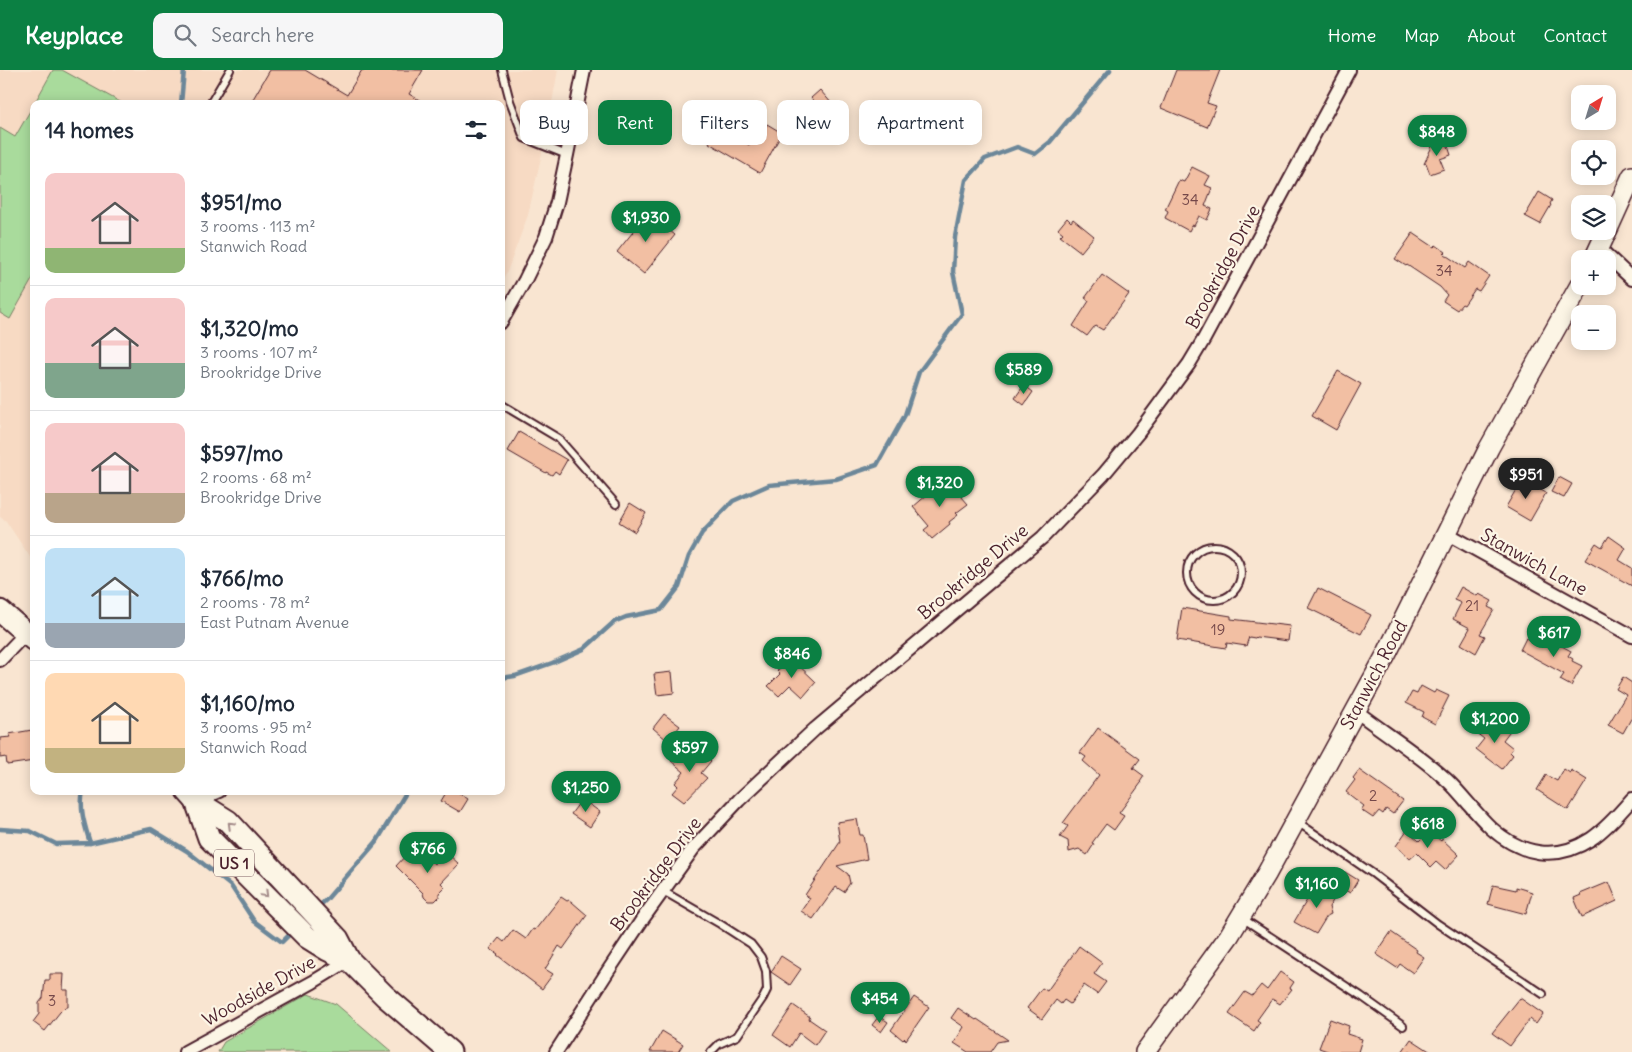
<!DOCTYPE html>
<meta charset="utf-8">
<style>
body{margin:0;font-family:Delius,sans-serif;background:#f6f6f7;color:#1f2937;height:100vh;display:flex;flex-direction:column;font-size:19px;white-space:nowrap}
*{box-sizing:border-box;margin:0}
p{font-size:16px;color:#747a83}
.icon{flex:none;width:28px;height:28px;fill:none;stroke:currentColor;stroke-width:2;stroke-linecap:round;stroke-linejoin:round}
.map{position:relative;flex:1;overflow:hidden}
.side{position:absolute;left:30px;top:30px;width:475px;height:695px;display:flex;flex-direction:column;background:#fff;border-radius:10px;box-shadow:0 2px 12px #0003}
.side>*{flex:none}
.guide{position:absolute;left:520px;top:30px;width:475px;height:45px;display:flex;gap:10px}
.needle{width:32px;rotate:38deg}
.buttons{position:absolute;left:1571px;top:15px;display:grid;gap:10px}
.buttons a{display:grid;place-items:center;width:45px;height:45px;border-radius:10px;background:#fff;box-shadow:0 2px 12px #0003;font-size:25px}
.price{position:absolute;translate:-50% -42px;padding:0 11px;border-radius:18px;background:#0b8043;color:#fff;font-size:16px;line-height:32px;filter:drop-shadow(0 1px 2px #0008)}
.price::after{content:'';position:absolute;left:50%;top:30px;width:15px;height:11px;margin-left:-8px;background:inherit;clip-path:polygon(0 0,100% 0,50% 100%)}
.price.current{background:#222;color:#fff}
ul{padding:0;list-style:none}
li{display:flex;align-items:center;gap:15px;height:125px;padding:0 15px}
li+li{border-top:1px solid #e0e1e3}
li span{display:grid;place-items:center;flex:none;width:140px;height:100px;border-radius:10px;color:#555}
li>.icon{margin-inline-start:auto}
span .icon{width:60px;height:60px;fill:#fffc;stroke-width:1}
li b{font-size:21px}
h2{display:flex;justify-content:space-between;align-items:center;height:60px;padding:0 15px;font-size:21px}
.chip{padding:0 18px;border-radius:10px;background:#fff;box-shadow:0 2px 12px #0003;font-size:18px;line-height:45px}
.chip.current{background:#0b8043;color:#fff}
header{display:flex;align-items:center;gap:30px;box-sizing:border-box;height:70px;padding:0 25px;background:#0b8043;color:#fff}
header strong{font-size:24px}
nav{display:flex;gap:28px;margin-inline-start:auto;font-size:18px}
.search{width:350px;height:45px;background:#f6f6f7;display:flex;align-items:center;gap:12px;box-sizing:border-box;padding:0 18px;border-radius:10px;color:#747a83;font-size:19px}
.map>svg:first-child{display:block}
</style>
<header>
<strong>Keyplace</strong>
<div class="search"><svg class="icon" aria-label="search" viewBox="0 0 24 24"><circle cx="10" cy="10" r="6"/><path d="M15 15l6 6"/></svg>Search here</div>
<nav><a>Home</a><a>Map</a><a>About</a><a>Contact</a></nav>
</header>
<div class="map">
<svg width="1632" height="982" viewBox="0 0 1632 982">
<rect width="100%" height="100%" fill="#f9e5d1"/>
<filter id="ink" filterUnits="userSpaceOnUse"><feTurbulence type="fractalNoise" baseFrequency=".02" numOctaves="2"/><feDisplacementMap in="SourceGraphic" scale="10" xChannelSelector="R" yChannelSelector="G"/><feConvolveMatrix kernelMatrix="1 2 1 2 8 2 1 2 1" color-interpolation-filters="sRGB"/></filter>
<g filter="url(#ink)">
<!-- built -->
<path fill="#f7dac3" d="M0,0h558l-12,65 -18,80 -21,57 -6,9v-177h-467v459l-28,-42 -6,-4z"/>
<!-- green -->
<g fill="#a9db9c" stroke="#7a7d64">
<path d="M53,0h9l60,33 -88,1z"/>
<path d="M34,34v172l-24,43 -10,-6v-185l15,9z"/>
<path d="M308,924l28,10 56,48h-174l6,-10z"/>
</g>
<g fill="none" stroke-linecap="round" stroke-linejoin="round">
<!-- stream -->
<g stroke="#6c8799" stroke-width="4.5">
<path d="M181,34l3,-34"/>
<path d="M501,608l14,-2 37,-13 32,-14 30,-27 12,-5 35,-7 18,-23 10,-31 13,-23 31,-32 36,-16 67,-6 41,-14 28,-50 14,-43 43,-58 -9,-42 2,-35 11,-57 19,-21 32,-12 18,7 15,-12 60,-72"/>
<path d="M83,721c-4,18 2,35 7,52"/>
<path d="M0,759l30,2 26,13 34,-1 61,-14 36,22 44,35 23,35 28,21 11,-11"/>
<path d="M317,838l10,-9 50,-58 30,-50"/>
</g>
</g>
<!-- building -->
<g fill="#f2bfa3" stroke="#4a1f2b">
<path d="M270,0h35l42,25 15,-25h61l-14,24 17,10h-176z"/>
<path d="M1176,0h44l-13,33 9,3 -9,21 -46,-19z"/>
<path d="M820,20l13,15 -9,8 -13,-15z"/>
<path d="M767,54l15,9 -22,40 -51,-30 9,-16 31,18 8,-14 1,1 2,-4 2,1 1,-2 2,1z"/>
<path d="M1446,70l5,15 -11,4 4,10 -14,5 -4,-11 -2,1 10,-22 1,2z"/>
<path d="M1192,97l18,9 -5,9 7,3 -7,18 7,3 -5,11 -8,-4 -5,10 -2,-1 -3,6 -24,-13 3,-7 -3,-2 14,-29 5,2z"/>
<path d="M1539,122l13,8 -2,4 1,1 -11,19 -15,-8z"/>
<path d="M648,143l27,22 -31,39 -27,-22z"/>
<path d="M1067,148l4,4 2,-3 21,17 -13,16 -21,-16 3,-3 -5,-4z"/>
<path d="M1413,163l21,14 2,-2 10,7 -2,2 21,14 4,-6 20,14 -10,15 -4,-2 -11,16 -2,-1 -5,6 -14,-9 4,-6 -7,-8 -33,-22 -1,1 -11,-7z"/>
<path d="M1102,205l27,19 -26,36 -7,-4 -1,1h-1l-7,9 -14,-10 16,-25 -4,-3z"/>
<path d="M1338,301l23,13 -25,46 -24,-14z"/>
<path d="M1024,315l9,7 -9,13 -9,-7z"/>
<path d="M519,362l48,28 -8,14 -4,-3 -3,4 -6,-3v1l-38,-22z"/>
<path d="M1559,407l13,7 -8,14 -13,-6z"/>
<path d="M1522,409l24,14 -16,28 -24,-14z"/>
<path d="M948,411l20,23 -12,9 2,2 -9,7 1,2 -18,15 -8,-9 5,-4 -16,-19 22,-19 2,2z"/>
<path d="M630,433l16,10 -11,19 -16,-10z"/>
<path d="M1609,466l17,12 -7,12 13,8v18l-47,-26 11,-17 6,4z"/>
<path d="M1461,517l16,9 2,-2 13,7 -4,6 6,3 -14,24 5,2 -9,17 -15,-9 9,-16 -17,-9 8,-16 -7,-3z"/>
<path d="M1318,518l53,27 -10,19 -53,-26z"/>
<path d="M1182,538l49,8v3l59,7 -2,15 -32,-4 -1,1 -6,-1 -3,9 -19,-3 -1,5 -49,-8z"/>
<path d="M1545,567l26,14 -3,5 5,3 -1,2 10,5 -11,20 -11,-6 4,-6 -44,-24 6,-12 14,8z"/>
<path d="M791,588l25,24 -13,15 -13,-12 -11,11 -11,-10 12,-12 -3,-3z"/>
<path d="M672,602l2,21 -17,2 -3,-21z"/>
<path d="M1623,607l9,6v34l-9,16 -15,-8 18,-30 -10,-6z"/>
<path d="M1421,616l13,7 2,-3 13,6 -14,28 -13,-7 2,-5 -18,-9 6,-11 5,2z"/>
<path d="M664,644l16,12 -12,15 -15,-13z"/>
<path d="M1485,650l13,10 14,-2 -9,12 10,8 -3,4 3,3 -11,14 -26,-20 8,-10 -9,-7z"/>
<path d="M1098,658l42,31 -7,9 11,8 -4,6 1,1 -22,30 5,3 -10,14 -8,-6 -14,19 2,1 -7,11 -8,-6 -10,3 -1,-11 -8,-4 8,-11 -5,-3 36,-48 -16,-14 3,-4 -6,-4z"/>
<path d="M32,660l2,31 -27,4 -1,-8 -6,1v-20l11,-1 -2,-3z"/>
<path d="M682,679l11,9 6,-8 12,11 -10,12 6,5 -23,24 -12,-9 6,-7 -3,-3 9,-11 -13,-11z"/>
<path d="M1564,699l6,4 1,-3 16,10 -19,30 -31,-20 9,-15 11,6z"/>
<path d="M1359,700l44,31 -10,13 -7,-5 -3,5 -4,-3 -6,7 -12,-8 3,-4 -18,-14 9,-12 -2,-2z"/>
<path d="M447,721h9l12,8 -8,13 -19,-11z"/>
<path d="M582,729l18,13 -10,15 -19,-13z"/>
<path d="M857,749l3,16h3l4,24 -30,7 11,8 2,9 -6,9 -8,-5 -23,32 -12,-8 9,-13 -5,-3 35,-53 -3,-20z"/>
<path d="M1407,760l12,11 10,-10 12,10 1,-2 17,16 -14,15 -9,-8 -5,5 -14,-14 -7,6 -14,-13z"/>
<path d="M407,784l9,8 8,-8 10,10 6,-7 2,3 6,-6 11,10 -18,19 4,4 -6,6v4l-4,4h-7l-4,-4 -1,-4 -27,-27z"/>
<path d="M1345,802l13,8 -8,13 -13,-8z"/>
<path d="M1325,812l14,9 -10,16 2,7 -4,2 -11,18 -22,-12 16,-27 5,3z"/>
<path d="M1609,812l8,19 -35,16 -8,-19 7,-3 -1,-1z"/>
<path d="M1493,815l23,5v-3l16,5 -6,22 -38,-10z"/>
<path d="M561,827l6,4 2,-1 3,2 15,13 -24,34 -4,-3 -12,20 -2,3 8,5 -11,15 -45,-34 1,-1 -8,-5 9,-11 5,4 9,-12 13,9 7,-10 2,1z"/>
<path d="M1391,862l26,18 -1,2 8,5 -11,16 -13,-9 -3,4 -21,-14z"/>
<path d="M1079,876l23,17 -8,11 12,8 -9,12 -13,-9 -14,19 -6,-4 -3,4 -5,-4 -14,19 -15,-11 15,-20 5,3z"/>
<path d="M781,886l20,13 -11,16 -19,-13z"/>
<path d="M1280,902l14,10 -4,6 2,1 -12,15 -8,-5 -15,21 3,2 -6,9 -25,-17 16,-22 7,4 9,-11 6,5z"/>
<path d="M50,904h14l-1,16h5v17h-3l-5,5 -15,19 -12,-9 6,-8v-11l4,-5 2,-18h5z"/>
<path d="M914,927l15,10 -23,33 -1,-2 -2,2 -12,-10z"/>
<path d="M1520,928l23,16 -7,10 -6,-5 -20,27 -18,-13z"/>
<path d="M793,935l17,12 -1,2 16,11 -10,15 -16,-12 -9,14 -17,-12z"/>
<path d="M958,938l18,12 1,-1 31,21 -11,2 -7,10h-22l-14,-9 10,-16 -13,-9z"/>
<path d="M879,946l9,6 -7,10 -9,-7z"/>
<path d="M1330,949l19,7 -2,8 15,5 -4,13h-28l-11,-4z"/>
<path d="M662,961l21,13 -5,8h-28z"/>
<path d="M1411,969l20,13h-29z"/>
</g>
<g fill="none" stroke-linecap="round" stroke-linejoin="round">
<defs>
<g id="lane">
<path d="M502,0l8,31 14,37 43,17"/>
<path d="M210,34l20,-34"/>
<path d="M501,334l57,34 58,66"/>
<circle cx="1214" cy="503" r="27"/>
<path d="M1296,751l76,52 66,51 105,70"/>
<path d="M663,821l57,33 31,20 10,13 5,14 1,19 -4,8 -26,38 -18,8 -8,8"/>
<path d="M1242,848l119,78 42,30"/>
</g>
<g id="street">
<path d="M1599,178l33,31"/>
<path d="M501,252l24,-42 21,-43 11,-35 10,-47 17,-85"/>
<path d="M1446,463l186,103"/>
<path d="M0,590l26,-27"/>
<path d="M1356,641c31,24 66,45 94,72 14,14 26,31 41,45 30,27 65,34 100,11 15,-10 29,-26 41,-40"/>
<path d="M196,731l23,-10"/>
<path d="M185,982l128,-70 36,-22"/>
<path d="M556,982l52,-81 36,-54 49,-68 46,-49 76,-71 228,-192 60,-62 35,-42 51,-69 15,-25 145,-269"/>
</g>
<g id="secondary">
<path d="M1608,159l24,-53"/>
<path d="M1594,189l13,-28"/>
<path d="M1145,982l84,-116 38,-63 119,-218 103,-207 91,-163"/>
</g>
<g id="primary">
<path d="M0,541l34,29"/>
<path d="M187,721l9,10 32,20 110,118 11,21 36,36 65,56"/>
<path d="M196,731l13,37 98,99 21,13 21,10"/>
</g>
</defs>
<!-- lane casing -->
<use href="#lane" stroke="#4a1f2b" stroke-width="10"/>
<!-- street casing -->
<use href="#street" stroke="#4a1f2b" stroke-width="16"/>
<!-- secondary casing -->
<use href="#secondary" stroke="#4a1f2b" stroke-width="22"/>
<!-- primary casing -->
<use href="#primary" stroke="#4a1f2b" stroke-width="25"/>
<!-- lane -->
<use href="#lane" stroke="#fcf5e5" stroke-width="6"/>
<!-- street -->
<use href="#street" stroke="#fcf5e5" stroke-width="12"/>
<!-- secondary -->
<use href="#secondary" stroke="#fcf5e5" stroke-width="19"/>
<!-- primary -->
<use href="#primary" stroke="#fcf5e5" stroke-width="21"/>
</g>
<!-- one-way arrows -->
<defs><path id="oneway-chevron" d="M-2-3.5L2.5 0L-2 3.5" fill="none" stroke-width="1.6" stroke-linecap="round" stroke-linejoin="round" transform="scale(1.25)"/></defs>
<g stroke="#a38a88">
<use href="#oneway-chevron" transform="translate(231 755) rotate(-136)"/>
<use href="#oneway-chevron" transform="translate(265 824) rotate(45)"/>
</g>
</g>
<g text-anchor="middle" stroke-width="4.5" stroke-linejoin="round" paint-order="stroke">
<!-- number labels -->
<g font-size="15" fill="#744749">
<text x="1190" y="135">34</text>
<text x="1444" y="206">34</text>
<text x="1472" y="541">21</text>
<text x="1218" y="565">19</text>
<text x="1373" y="731">2</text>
<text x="52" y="936">3</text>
</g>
<!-- shield labels -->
<rect fill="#fcf5e5" stroke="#7f5f63" stroke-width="1" x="214" y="779.5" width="40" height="27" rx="4"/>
<g font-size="16" font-weight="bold" fill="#4a1f2b">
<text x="234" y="799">US 1</text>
</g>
<!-- street labels -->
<g font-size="18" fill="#4a1f2b" stroke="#fcf5e5">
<text transform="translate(1223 197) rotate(-62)" y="6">Brookridge Drive</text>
<text transform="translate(1534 492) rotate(29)" y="6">Stanwich Lane</text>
<text transform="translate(973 502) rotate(-40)" y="6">Brookridge Drive</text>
<text transform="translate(1374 605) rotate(-62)" y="6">Stanwich Road</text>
<text transform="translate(656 804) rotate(-53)" y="6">Brookridge Drive</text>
<text transform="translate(259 921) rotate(-29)" y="6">Woodside Drive</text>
</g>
</g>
</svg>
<div class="buttons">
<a><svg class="needle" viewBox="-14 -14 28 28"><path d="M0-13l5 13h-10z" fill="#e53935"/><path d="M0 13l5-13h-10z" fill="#747a83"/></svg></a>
<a><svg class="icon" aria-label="locate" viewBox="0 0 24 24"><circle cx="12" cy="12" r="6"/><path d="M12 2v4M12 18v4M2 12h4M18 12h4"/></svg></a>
<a><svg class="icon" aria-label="layers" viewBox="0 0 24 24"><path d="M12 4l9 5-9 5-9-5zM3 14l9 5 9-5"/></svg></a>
<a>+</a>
<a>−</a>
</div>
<b class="price" style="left:1437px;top:87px">$848</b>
<b class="price" style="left:646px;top:173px">$1,930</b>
<b class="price" style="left:1024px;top:325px">$589</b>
<b class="price current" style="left:1526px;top:430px">$951</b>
<b class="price" style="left:940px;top:438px">$1,320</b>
<b class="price" style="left:1554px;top:588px">$617</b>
<b class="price" style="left:792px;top:609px">$846</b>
<b class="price" style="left:1495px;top:674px">$1,200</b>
<b class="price" style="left:690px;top:703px">$597</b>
<b class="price" style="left:586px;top:743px">$1,250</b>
<b class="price" style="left:1428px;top:779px">$618</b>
<b class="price" style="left:428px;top:804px">$766</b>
<b class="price" style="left:1317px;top:839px">$1,160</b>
<b class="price" style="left:880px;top:954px">$454</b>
<div class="guide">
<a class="chip">Buy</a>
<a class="chip current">Rent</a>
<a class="chip">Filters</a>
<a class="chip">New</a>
<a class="chip">Apartment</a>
</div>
<section class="side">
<h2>14 homes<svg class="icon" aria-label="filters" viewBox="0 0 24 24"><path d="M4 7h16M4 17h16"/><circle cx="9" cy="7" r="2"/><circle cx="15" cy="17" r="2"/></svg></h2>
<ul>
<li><span style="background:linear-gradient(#f6c9c9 75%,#8fb573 0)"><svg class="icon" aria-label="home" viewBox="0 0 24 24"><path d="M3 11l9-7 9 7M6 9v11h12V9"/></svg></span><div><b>$951/mo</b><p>3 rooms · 113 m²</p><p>Stanwich Road</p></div></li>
<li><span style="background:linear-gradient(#f6c9c9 65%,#7fa58c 0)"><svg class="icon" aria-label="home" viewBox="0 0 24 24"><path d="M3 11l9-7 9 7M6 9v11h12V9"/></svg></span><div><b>$1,320/mo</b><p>3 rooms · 107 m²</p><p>Brookridge Drive</p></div></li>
<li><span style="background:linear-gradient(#f6c9c9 70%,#b9a48a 0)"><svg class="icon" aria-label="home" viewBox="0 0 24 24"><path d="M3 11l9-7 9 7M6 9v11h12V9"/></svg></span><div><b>$597/mo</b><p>2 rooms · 68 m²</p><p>Brookridge Drive</p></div></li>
<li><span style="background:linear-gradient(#bfe0f5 75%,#9aa5b1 0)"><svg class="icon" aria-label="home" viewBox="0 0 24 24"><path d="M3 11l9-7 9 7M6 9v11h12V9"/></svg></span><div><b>$766/mo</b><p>2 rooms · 78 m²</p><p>East Putnam Avenue</p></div></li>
<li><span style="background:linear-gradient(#ffd9b3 75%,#c2b280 0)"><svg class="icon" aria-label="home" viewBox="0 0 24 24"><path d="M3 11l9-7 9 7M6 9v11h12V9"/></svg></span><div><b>$1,160/mo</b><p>3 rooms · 95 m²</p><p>Stanwich Road</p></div></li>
</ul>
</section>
</div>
